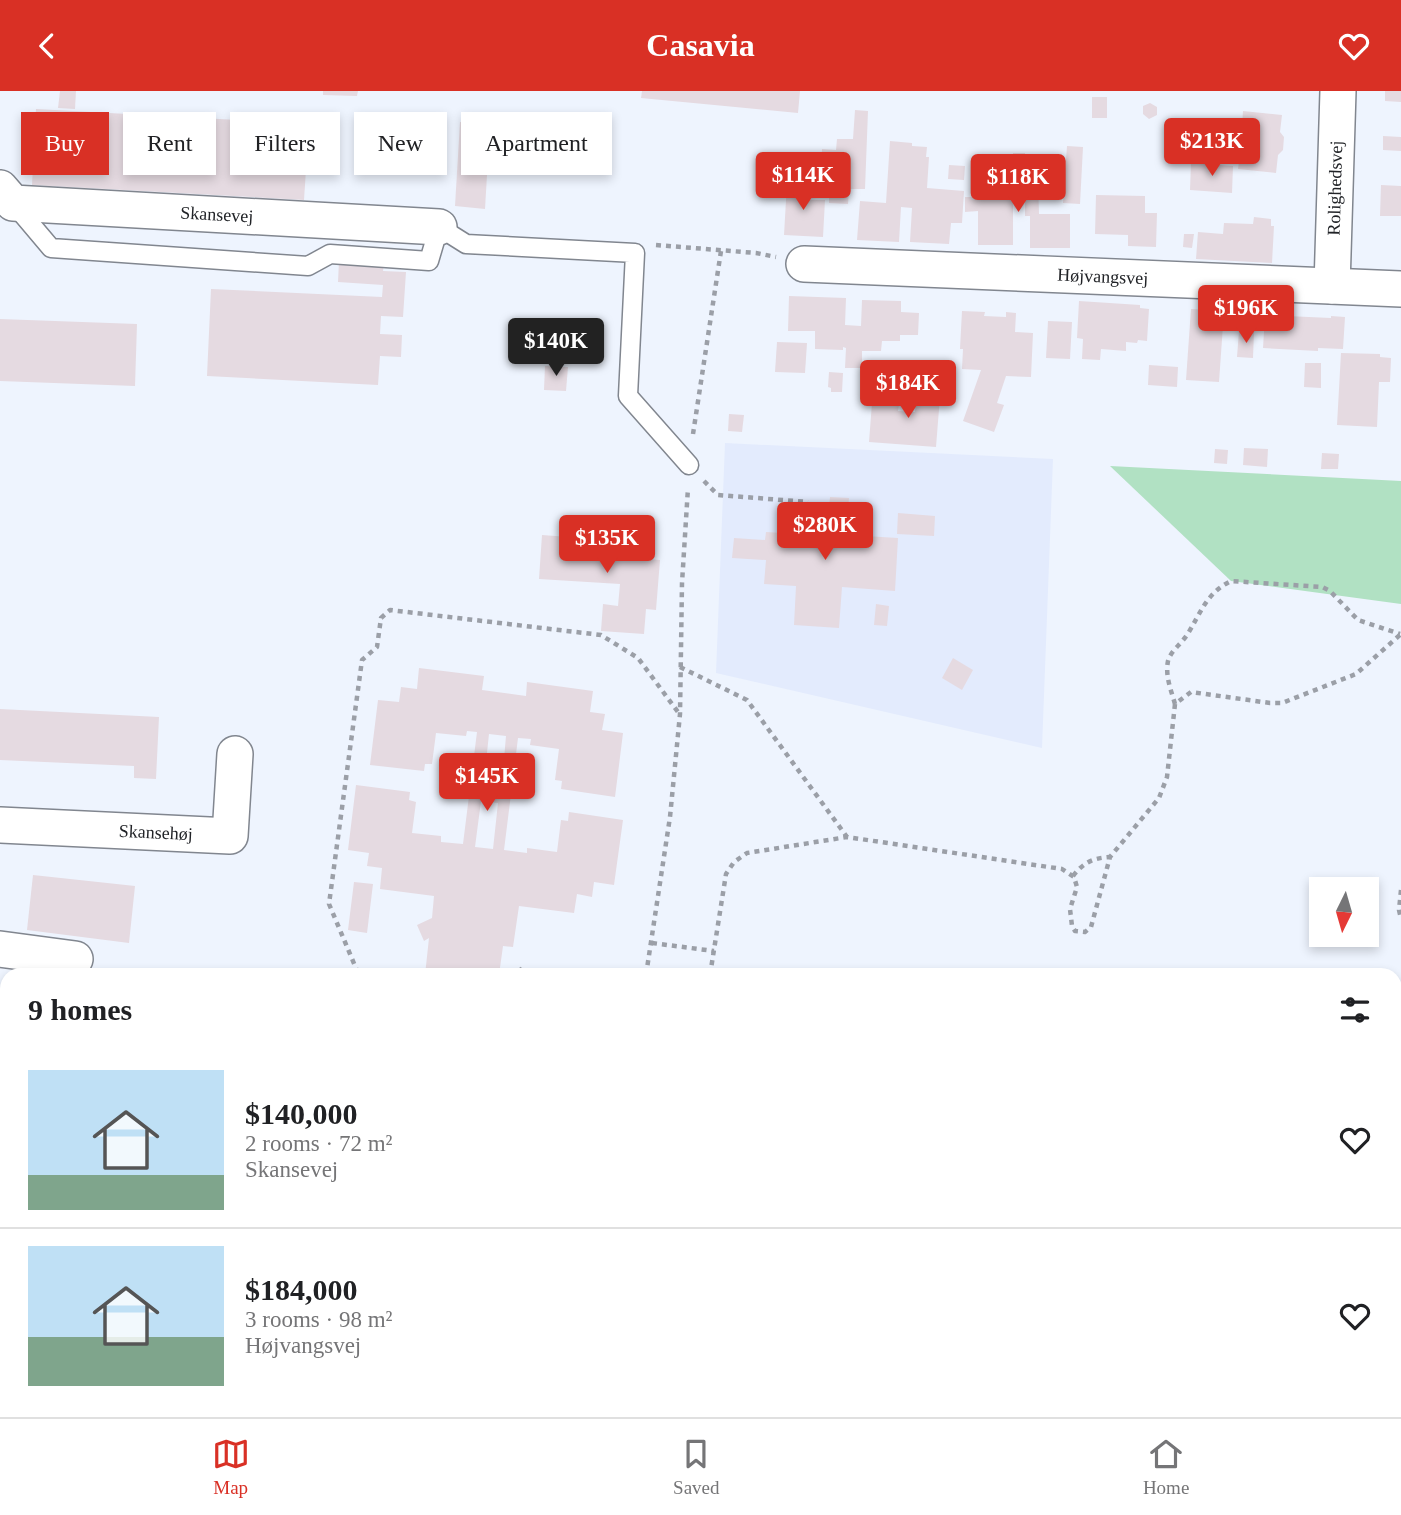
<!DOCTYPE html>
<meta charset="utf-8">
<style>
body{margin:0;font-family:Georgia,serif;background:#f6f6f6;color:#202124;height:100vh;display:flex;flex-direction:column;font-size:26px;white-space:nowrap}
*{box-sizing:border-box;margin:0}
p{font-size:23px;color:#757577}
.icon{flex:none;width:38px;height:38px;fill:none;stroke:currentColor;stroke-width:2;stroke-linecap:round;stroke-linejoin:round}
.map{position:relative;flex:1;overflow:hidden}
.sheet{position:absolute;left:0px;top:877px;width:1402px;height:450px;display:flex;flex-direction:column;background:#fff;border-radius:21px 21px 0 0;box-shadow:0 4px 10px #0003}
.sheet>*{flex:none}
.top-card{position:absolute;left:21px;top:21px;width:700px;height:63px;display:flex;gap:14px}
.needle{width:46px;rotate:185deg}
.tools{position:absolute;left:1309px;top:786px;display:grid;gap:14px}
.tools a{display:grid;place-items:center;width:70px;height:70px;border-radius:0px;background:#fff;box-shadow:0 4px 10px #0003;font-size:35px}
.price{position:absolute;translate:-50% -60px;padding:0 16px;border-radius:7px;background:#d93025;color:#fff;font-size:23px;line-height:46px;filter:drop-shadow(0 2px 4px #0008)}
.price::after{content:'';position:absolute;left:50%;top:42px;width:21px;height:16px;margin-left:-10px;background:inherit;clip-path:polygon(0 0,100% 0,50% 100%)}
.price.on{background:#222;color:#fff}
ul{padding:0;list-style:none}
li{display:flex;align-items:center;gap:21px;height:175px;padding:0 28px}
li+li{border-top:2px solid #e0e0e0}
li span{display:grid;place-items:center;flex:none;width:196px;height:140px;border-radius:0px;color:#555}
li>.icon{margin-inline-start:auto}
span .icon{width:84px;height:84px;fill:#fffc;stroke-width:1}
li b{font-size:30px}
h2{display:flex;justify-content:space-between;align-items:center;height:84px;padding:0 28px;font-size:30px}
.tag{padding:0 24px;border-radius:0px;background:#fff;box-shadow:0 4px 10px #0003;font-size:24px;line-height:63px}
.tag.on{background:#d93025;color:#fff}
header{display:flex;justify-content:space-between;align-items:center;height:91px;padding:0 28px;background:#d93025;color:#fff;font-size:32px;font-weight:700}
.tabs{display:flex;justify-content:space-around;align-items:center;height:98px;border-top:2px solid #e0e0e0;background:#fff;font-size:19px;color:#757577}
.tabs a{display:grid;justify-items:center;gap:4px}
.tabs .on{color:#d93025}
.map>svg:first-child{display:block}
</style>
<header><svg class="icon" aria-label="back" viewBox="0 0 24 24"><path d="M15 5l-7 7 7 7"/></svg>Casavia<svg class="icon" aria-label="heart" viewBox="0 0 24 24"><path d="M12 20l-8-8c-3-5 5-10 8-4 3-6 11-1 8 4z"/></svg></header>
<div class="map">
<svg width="1401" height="1326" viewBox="0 0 1401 1326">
<rect width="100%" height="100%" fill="#eef4fe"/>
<!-- built -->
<path fill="#e3ebfd" d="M725,352l328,16 -11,289 -326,-75z"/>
<!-- green -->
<path fill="#b1e1c3" d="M1110,375l291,15v123l-170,-23z"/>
<!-- water -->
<path fill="#5dacd6" d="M1395,889l6,8v429h-521l3,-6h512z"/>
<!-- building -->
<g fill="#e5dae1" fill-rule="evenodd">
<path d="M60,0h16l-1,18 -17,-1z"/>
<path d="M323,0h35l-1,5 -34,-1z"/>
<path d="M642,0h158l-2,22 -157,-15z"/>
<path d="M1385,0h16v11l-16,-1z"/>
<rect x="1092" y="6" width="15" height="21"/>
<path d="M1150,12l7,4v8l-8,4 -6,-5v-8z"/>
<path d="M36,18l273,15 -5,76 -272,-15z"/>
<path d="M855,19l13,1 -3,78h-16l-1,15 -19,-1v-11h-9l2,-43 14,1 1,-11h16z"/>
<path d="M1243,20l39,4 -2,17 4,5 -1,13 -5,5 -2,18 -38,-4 2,-16h-3l2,-27h3z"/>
<path d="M460,31l30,2 -5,85 -30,-3z"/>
<path d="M1383,45l18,1v14l-18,-1z"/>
<path d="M890,50l22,2v3l15,1 -1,10h3l-2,31 37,3 -2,32h-11l-2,21 -39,-2 2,-34 -11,-1 -2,35 -42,-2 3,-39 26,2z"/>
<path d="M1067,55l16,1 -3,57 -17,-1z"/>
<path d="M1013,62h12v27l13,-1 1,35h31v34h-40v-32h-5v-14h-12v43h-35v-34l-13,1v-15h27v-11h21z"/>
<path d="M1191,72l42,3 -1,27 -42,-3z"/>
<path d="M949,74l16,1 -1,14 -16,-1z"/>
<path d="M787,92l23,1v16h15l-2,37 -39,-2z"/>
<path d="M1381,94l20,1v30h-21z"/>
<path d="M1096,104l49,1v17h12l-1,34 -28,-1v-11l-33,-1z"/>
<path d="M1254,126l17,2v7h3l-2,37 -76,-4 2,-27 25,2 1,-11 29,1z"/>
<path d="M1184,143h10l-2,14 -9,-1z"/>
<path d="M339,170l45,3 -1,7 23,1 -3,45 -22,-1 -1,18 22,1 -1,22 -21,-1 -2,29 -171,-9 4,-87 171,8 1,-12 -45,-3z"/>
<path d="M789,205l57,2 -1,27 16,1 1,-26 39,1v11l18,1 -1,22h-18v6h-18l-1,10h-19v17h-17l1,-20 -3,-1v3l-28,-1v-18h-27z"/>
<path d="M1079,210l61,4v3l9,1 -2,32 -9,-1 -1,3 -11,-1v9l-25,-2 -1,11 -18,-1 1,-20 -6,-1z"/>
<path d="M1191,218l33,2 -5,71 -33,-2z"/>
<path d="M962,220l23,1 -1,4 22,1v-5l10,1 -1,19 18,1 -2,44 -25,-1 -9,27 7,2 -10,27 -31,-11 18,-51 -19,-1 1,-20h-3z"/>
<path d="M1265,224l66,3v-2l14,1 -2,32 -25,-1v3l-55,-3z"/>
<path d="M0,228l137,5 -2,62 -135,-5z"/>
<path d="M1048,230l24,1 -2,37 -24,-1z"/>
<path d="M1239,240l15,1 -1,26 -16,-1z"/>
<path d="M777,251l30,1 -2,30 -30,-1z"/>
<path d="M1341,262l39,1v3l11,1 -1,24h-11l-2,45 -40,-2z"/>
<path d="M1305,272h16v25l-17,-1z"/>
<path d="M1149,274l29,2 -1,20 -29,-2z"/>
<path d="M545,275l23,1 -2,24 -22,-1z"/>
<path d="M829,281l14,1 -1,19h-11v-4l-3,-1z"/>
<path d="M917,292l24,1 -5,63 -67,-5 3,-39 27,2 -1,6 17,1z"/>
<path d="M729,323l15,1 -2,17 -14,-1z"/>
<path d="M1244,357l24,1 -1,18 -24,-2z"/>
<path d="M1215,358l13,1 -1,14 -13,-1z"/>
<path d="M1322,362l17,1 -1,15h-17z"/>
<path d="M830,406l19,1 -1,10 19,1 -2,27 33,2 -3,53 -53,-4 -3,41 -45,-3 2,-39 -32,-2 2,-24 -34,-2 2,-20 31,2 1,-8 49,3 2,-29 12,1z"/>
<path d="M898,422l37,3 -1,20 -37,-2z"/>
<path d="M542,444l106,8 -1,16 13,1 -4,50 -10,-1 -2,25 -43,-3 2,-27 15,2 2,-22 -81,-5z"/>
<path d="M876,513l13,2 -2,20 -13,-1z"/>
<path d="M953,567l20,12 -11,20 -20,-12z"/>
<path d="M419,577l65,8 -2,14 44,6 1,-14 66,9 -3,21 15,2 -3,16 21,3 -8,64 -54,-8 1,-8 -7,-1 4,-31 -29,-4 1,-6 -13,-1 -14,112 23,3v-5l30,4 4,-32 7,1 1,-9 54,8 -9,65 -20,-3 -2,15 -15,-3 -3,19 -55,-7 -6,41 -10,-1 -4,29h-74l4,-37 -5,3 -7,-16 15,-7 2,-22 -54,-7 2,-21 -15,-2 2,-13 -21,-3 8,-65 54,7 -1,8 7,2 -4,31 29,3v6l22,2 14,-112 -10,-1 -1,5 -30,-3 -4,31h-7l-1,7 -54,-6 8,-65 21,2 2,-15 16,2zM489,643l17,2 -4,46 -18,-1zM481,710l17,2 -5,46 -18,-2z"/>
<path d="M0,618l159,8 -3,62 -22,-1v-12l-134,-6z"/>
<path d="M33,784l102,11 -6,57 -102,-13z"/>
<path d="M354,791l19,2 -6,49 -19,-3z"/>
<path d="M0,1051l7,1v57l-7,-1z"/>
<path d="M0,1163l7,1v57l-7,-1z"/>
<path d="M406,1320h63l-1,6h-56l-6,-1z"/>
</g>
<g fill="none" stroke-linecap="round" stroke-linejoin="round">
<defs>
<path id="lane" d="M13,112l38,45 257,18 22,-12 99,7 10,-34 27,17 169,9 -7,143 61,69"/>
<g id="street">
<path id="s1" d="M0,97l13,15 426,24"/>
<path id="s2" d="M804,173l597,25"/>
<path id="s3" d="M1332,195l6,-195"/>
<path id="s4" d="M0,734l230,11 5,-82"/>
<path d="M0,858l75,10"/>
<path d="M0,1137l7,1"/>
<path d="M165,1326l1,-6"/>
</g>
</defs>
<!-- lane casing -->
<use href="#lane" stroke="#81868f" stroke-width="21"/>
<!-- street casing -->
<use href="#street" stroke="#81868f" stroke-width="38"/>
<!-- path -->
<g stroke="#9b9fa7" stroke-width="4.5" stroke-dasharray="5 5" stroke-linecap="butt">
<path d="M656,154l100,8 20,4"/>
<path d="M693,343l28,-183"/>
<path d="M704,390l14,14 90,7"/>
<path d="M680,576l67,33 100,137"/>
<path d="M1175,613c-4,-14 -10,-28 -7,-43 2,-9 13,-17 19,-26 14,-22 19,-42 44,-54l91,6 8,4 28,29 42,14"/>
<path d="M1073,785c11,-14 20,-18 37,-19"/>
<path d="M1401,799l-2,20 2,9"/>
<path d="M652,852l62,8"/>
<path d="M519,877l5,7"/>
<path d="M358,882l-29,-69 33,-244 15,-13 4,-29 9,-8 211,25 37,23 40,54"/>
<path d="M646,884l24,-158 10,-103 2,-131 6,-95"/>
<path d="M710,884l16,-101 8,-12 13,-9 100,-16 215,32 12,8 3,10 -7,22 2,17 3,5 10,1 6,-5 19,-70 49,-59 8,-21 8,-73 16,-12 79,11h12l74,-29 45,-40"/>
<path d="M334,1326l1,-6"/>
<path d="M562,1326l3,-6"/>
<path d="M643,1326l1,-6"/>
</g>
<!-- lane -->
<use href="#lane" stroke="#fff" stroke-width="18"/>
<!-- street -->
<use href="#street" stroke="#fff" stroke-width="35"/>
</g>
<g text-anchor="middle" stroke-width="7" stroke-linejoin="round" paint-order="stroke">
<!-- street labels -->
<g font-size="18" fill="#212327" stroke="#eef4fe">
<text dy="6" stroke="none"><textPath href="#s3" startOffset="98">Rolighedsvej</textPath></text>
<text dy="6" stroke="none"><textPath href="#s1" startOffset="224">Skansevej</textPath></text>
<text dy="6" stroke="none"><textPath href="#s2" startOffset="299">Højvangsvej</textPath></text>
<text dy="6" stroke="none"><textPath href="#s4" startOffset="156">Skansehøj</textPath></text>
</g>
</g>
</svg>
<div class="tools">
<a><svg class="needle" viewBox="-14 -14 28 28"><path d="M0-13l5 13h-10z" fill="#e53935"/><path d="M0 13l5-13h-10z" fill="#757577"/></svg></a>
</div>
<b class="price" style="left:1212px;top:87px">$213K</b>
<b class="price" style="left:803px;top:121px">$114K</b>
<b class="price" style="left:1018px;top:123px">$118K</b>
<b class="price" style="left:1246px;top:254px">$196K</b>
<b class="price on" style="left:556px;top:287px">$140K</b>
<b class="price" style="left:908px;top:329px">$184K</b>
<b class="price" style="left:825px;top:471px">$280K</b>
<b class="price" style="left:607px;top:484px">$135K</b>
<b class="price" style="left:487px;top:722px">$145K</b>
<div class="top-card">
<a class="tag on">Buy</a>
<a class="tag">Rent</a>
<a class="tag">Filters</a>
<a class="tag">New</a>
<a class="tag">Apartment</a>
</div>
<section class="sheet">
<h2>9 homes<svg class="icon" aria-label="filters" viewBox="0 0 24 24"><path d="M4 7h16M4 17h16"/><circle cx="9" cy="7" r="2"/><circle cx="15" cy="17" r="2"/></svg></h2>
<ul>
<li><span style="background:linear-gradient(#bfe0f5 75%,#7fa58c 0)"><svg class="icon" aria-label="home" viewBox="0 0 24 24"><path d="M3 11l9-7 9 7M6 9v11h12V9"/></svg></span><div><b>$140,000</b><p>2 rooms · 72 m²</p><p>Skansevej</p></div><svg class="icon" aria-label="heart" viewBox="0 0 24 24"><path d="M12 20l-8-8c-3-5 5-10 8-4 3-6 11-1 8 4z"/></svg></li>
<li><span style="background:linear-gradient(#bfe0f5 65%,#7fa58c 0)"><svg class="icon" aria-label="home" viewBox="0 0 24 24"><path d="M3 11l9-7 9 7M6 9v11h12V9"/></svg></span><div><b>$184,000</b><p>3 rooms · 98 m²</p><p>Højvangsvej</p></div><svg class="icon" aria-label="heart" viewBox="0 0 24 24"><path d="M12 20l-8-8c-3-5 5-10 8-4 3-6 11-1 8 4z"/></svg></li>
</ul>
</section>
</div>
<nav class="tabs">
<a class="on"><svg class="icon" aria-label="map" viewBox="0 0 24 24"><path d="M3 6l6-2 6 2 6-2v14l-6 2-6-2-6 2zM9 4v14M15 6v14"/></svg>Map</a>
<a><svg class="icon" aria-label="saved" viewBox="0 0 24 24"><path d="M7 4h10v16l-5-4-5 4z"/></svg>Saved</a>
<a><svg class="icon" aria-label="home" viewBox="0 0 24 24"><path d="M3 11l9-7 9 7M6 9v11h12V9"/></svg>Home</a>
</nav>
